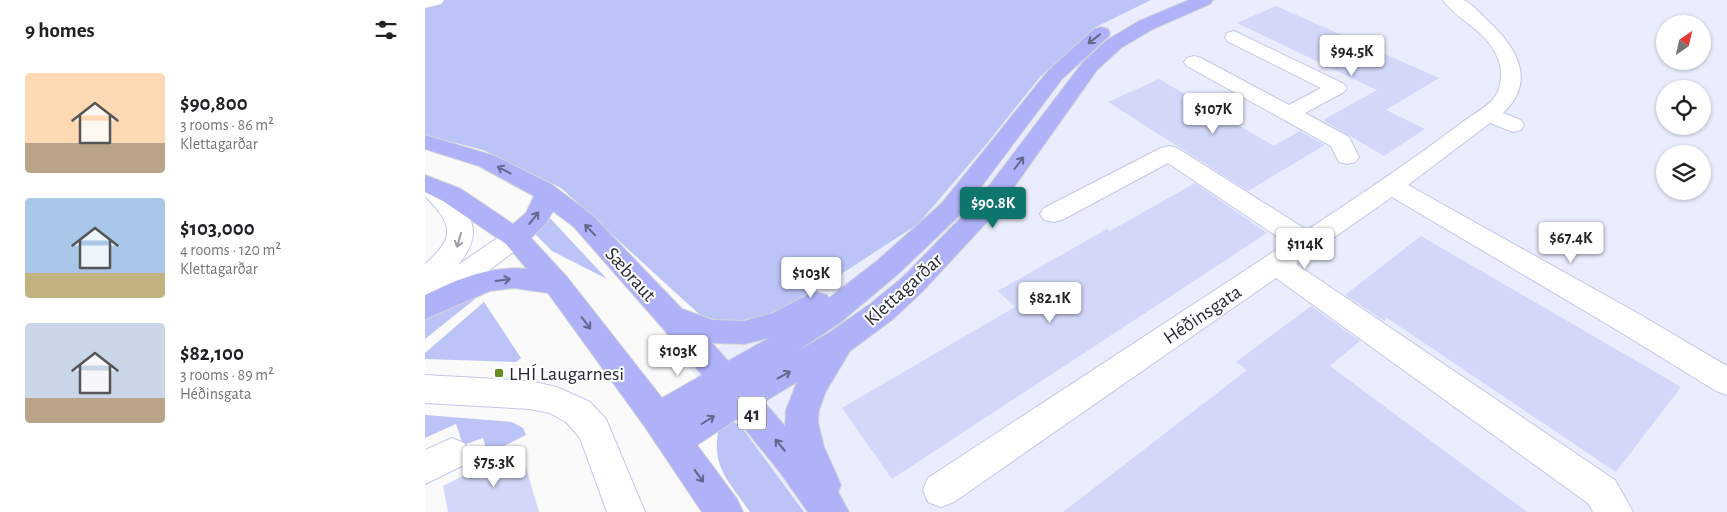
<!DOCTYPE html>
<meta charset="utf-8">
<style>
body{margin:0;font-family:"Alegreya Sans",sans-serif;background:#f2f2f2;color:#202124;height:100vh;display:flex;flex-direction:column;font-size:19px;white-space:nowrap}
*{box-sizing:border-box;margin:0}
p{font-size:16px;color:#757577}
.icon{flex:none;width:28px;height:28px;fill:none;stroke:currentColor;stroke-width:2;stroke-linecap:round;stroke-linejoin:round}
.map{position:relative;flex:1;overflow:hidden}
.details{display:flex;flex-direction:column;background:#fff;width:425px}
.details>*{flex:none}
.needle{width:32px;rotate:34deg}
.fabs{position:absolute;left:1231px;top:15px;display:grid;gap:10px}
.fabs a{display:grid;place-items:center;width:55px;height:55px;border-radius:50%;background:#fff;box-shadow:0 1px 4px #0004;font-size:25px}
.price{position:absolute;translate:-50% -42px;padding:0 11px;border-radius:5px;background:#fff;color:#222;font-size:16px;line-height:32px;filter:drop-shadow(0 1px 2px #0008)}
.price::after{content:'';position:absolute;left:50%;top:30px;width:15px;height:11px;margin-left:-8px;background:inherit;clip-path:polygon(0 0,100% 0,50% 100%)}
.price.selected{background:#0f766e;color:#fff}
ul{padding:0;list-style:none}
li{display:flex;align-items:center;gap:15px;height:125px;padding:0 25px}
li span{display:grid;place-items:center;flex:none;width:140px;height:100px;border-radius:5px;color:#555}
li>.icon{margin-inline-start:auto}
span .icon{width:60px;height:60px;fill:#fffc;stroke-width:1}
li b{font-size:21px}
h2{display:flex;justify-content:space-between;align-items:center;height:60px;padding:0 25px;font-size:21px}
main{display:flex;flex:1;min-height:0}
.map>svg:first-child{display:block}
</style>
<main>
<section class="details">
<h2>9 homes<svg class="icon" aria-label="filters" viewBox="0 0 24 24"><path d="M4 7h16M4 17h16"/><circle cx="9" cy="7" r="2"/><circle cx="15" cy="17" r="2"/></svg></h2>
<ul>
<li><span style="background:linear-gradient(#ffd9b3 70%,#b9a48a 0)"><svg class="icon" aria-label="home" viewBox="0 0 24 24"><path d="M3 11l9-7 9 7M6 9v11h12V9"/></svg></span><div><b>$90,800</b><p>3 rooms · 86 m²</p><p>Klettagarðar</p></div></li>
<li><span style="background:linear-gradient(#a9c7e8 75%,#c2b280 0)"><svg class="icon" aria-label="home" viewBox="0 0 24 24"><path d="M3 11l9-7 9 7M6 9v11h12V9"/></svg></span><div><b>$103,000</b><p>4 rooms · 120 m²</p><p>Klettagarðar</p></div></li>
<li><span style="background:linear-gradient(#c9d6e8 75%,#b9a48a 0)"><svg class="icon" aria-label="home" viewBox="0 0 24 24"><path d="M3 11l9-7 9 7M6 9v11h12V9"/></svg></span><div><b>$82,100</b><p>3 rooms · 89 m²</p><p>Héðinsgata</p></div></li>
</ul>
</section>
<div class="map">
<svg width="1302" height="512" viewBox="0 0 1302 512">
<rect width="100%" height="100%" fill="#fafafa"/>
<!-- built -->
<path fill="#eaedfd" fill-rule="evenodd" d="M726,0h576v512h-923l-64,-87 -6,-3 -47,-57 105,-59 126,-82 66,-77 56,-70 56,-50zM1240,24h38v37h-38zM1240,89h38v37h-38zM1240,154h38v37h-38z"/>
<!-- green -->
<g fill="#bcc3f7">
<path d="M20,0h706l-55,27 -56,50 -56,70 -66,77 -126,82 -37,13 -32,3 -23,-7 -139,-127 -78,-38 -58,-15v-128z"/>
<path d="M122,215l60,64 -55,-28 -19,-19z"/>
<path d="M55,295l-55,44v-21z"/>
<path d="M59,302l37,56 -5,4 -91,-3v-6z"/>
<path d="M0,415l87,7 11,6 3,7 -38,19 -5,-16 -20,7 -7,-21 -31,14z"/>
<path d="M302,422h7l6,3 64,87h-54c-20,-30 -40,-45 -31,-84z"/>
</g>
<!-- building -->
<g fill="#d3d8fa">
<path d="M851,6l163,72 -53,32 39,19 -41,27 -61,-36 54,-30 -140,-67z"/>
<path d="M734,79l115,67 26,-15 25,14 -77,46 -140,-89z"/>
<path d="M770,183l72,50 -375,246 -50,-71 173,-101 -17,-16 109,-62 3,2z"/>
<path d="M996,236l260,151 -65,85 -229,-154 -3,3 -39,-26z"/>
<path d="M886,306l49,35 -30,25 197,146h-464l184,-142 -11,-8z"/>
<path d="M95,447l19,65h-91l-5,-26z"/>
</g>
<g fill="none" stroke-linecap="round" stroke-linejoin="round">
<defs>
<g id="minor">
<path d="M0,0h19l-3,4 -16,4z"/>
<path d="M1018,0c6,0 15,0 20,0 7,2 16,12 21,17 30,27 55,62 19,96l18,7 3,5 -3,5 -8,2 -23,-9 -82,62 231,129 88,52v29l-11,-4 -99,-61 -225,-133 -96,67 319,216 18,32h-40l-4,-8 -313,-226 -322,224 -13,5 -13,-5 -5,-12 5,-12 359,-235 -119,-80 -106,57 -9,2 -9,-2 -4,-6 4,-6 117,-60 8,-2 8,2 130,82c52,-34 104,-69 153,-106 11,-9 29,-17 36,-29 5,-8 6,-20 4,-30 -8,-33 -41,-42 -57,-65z"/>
<path d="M809,31l110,53 3,4 -3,4 -39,21 44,24 10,20 -4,5 -8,2 -8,-2 -8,-16 -144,-80 -3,-4 3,-4 7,-2 7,2 88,47 32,-17 -94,-47 -2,-4 2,-4z"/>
<path d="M4,177c11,3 17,11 25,19 23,24 26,42 4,69l48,-33 9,-3 9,3 4,6 -4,6 -89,67 -10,3v-50c32,-28 27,-40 0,-68v-18z"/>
<path d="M0,375l105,6 27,6 33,15 16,17 39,93h-38l-27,-74 -14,-16 -16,-9 -20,-4 -105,-6z"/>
<path d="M27,438l12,5 6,11 -6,11 -39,19v-34z"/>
</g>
<path id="major" d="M764,0h24l-3,4 -57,25 -32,19 -24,22 -100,141 -74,80 -31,29 -42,31 -24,40 -7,19 -1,12 6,25 17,38 -3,7 11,20h-41l-29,-41 -42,-52 -40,26 40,54 6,13h-41l-57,-85 -97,-134 -34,-5 -24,3 -65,28v-24c32,-16 66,-30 102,-26l-21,-25 -63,-43 -18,-9v-17l36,14 52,35 13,-11 8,-17 -55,-30 -54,-17v-14l70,21 56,28 41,31 90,94 31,11 31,1 29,-8 34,-18 10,-3 10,3 2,3 49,-38 64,-57 106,-132 46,-42 7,-2 7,2 2,4 -2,4 -46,42 -102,136 -62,59 -57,48 -45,30 34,-20 40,-28 33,-27 76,-78 104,-137 24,-22 32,-19zM128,211l21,16 86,98 42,50 -40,23 -95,-121 -36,-39 15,-15zM344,338l-41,23 -16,-18 32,1zM372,382l-11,28 -1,16 -21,-24z"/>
</defs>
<!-- minor casing -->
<use href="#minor" stroke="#c3c7e7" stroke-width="2"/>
<!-- major casing -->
<use href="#major" stroke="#d4d4d6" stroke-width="2"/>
<!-- minor -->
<use href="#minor" fill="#fff" fill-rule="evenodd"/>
<!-- major -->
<use href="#major" fill="#afb2f8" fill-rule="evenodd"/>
</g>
<!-- one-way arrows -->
<defs><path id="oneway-shaft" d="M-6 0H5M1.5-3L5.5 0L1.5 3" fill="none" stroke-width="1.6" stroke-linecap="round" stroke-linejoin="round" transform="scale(1.25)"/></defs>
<g stroke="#64668c">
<use href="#oneway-shaft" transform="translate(669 39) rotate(142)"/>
<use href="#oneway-shaft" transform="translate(594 163) rotate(-53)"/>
<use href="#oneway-shaft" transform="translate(79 170) rotate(-152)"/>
<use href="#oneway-shaft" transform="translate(109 218) rotate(-52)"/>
<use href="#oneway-shaft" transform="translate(165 230) rotate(-134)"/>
<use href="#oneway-shaft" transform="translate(78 280) rotate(-7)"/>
<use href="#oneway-shaft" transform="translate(161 323) rotate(53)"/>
<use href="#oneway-shaft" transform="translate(359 375) rotate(-29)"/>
<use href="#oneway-shaft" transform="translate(283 420) rotate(-32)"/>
<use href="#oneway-shaft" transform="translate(355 445) rotate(-130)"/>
<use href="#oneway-shaft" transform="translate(274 476) rotate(55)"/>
</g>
<use stroke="#9e9ea4" href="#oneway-shaft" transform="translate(34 240) rotate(106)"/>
<!-- markers -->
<rect fill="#648f20" stroke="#fff" stroke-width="2" x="69" y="368" width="10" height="10" rx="2.5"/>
<g text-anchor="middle" stroke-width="4" stroke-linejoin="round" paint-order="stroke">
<!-- shield labels -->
<rect fill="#fff" stroke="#686871" stroke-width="1" x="313" y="396.5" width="28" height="33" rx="4"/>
<g font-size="19" font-weight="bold" fill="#272834">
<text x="327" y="420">41</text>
</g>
<!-- street labels -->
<g font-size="20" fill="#272834" stroke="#fff">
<text transform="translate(206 274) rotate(48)" y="7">Sæbraut</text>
<text transform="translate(478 289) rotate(-42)" y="7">Klettagarðar</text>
<text transform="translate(777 314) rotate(-34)" y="7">Héðinsgata</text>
</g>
<!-- poi labels -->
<g font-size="20" fill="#272834" stroke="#fff" text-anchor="start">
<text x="84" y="380">LHÍ Laugarnesi</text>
</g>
</g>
</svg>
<div class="fabs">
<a><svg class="needle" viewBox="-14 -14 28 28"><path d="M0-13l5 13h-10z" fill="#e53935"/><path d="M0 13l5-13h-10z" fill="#757577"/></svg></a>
<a><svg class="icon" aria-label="locate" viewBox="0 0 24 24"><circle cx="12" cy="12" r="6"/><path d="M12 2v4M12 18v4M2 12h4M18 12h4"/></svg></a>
<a><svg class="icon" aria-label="layers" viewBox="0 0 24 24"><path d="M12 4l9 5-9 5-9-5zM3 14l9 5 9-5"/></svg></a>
</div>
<b class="price" style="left:927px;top:77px">$94.5K</b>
<b class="price" style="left:788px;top:135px">$107K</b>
<b class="price selected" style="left:568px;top:229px">$90.8K</b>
<b class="price" style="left:1146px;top:264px">$67.4K</b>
<b class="price" style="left:880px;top:270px">$114K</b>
<b class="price" style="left:386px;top:299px">$103K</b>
<b class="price" style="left:625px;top:324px">$82.1K</b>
<b class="price" style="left:253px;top:377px">$103K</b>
<b class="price" style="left:69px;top:488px">$75.3K</b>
</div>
</main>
